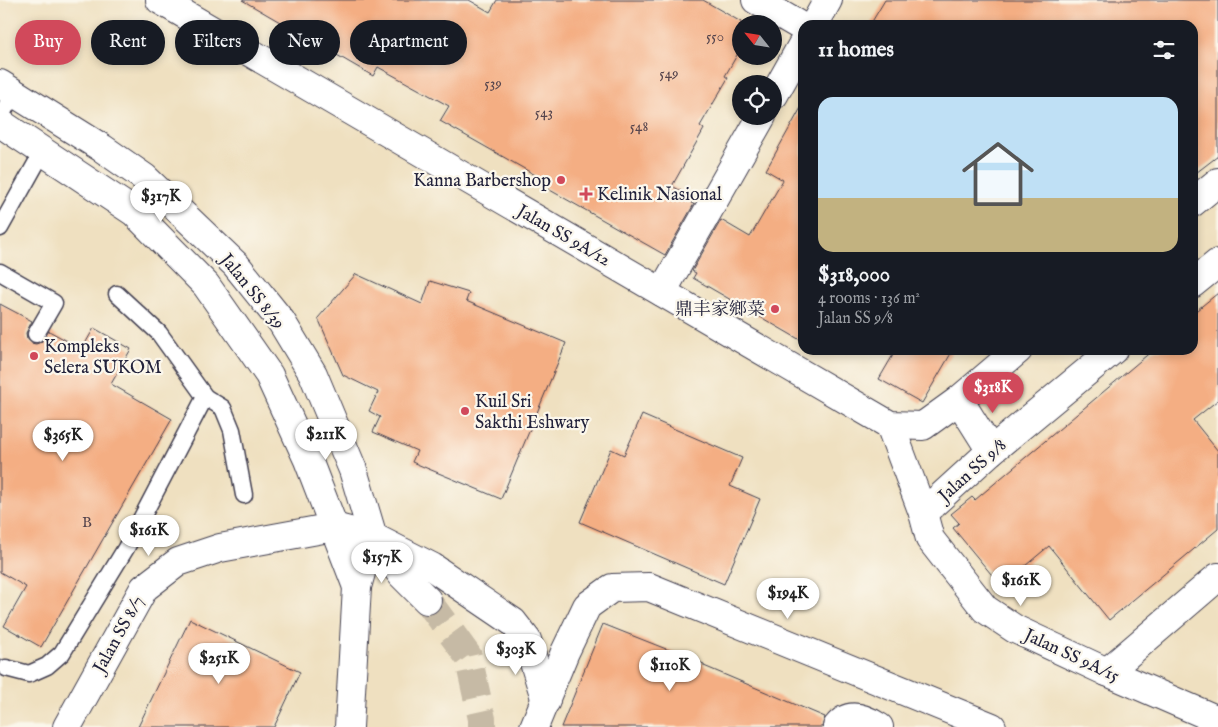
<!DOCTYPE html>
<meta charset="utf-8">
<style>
body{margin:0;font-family:"IM FELL English","Noto Serif SC",serif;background:#242831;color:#f1f3f6;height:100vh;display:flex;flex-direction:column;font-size:19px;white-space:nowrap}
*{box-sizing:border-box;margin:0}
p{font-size:16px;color:#9ea1a6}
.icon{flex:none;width:28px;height:28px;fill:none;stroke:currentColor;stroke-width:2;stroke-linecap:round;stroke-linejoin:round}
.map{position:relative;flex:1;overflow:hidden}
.details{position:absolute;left:798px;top:20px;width:400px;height:335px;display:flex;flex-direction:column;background:#171b24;border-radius:15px;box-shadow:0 2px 8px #0003}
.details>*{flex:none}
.top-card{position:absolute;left:15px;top:20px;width:475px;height:45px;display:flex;gap:10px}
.needle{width:32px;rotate:300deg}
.buttons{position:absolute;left:732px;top:15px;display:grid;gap:10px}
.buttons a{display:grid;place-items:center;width:50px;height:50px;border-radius:50%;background:#171b24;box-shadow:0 2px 8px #0003;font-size:25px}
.price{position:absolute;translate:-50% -42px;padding:0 11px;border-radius:18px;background:#fff;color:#222;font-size:16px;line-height:32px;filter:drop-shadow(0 1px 2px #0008)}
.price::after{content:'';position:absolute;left:50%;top:30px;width:15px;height:11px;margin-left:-8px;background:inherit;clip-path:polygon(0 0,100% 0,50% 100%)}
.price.on{background:#d1495b;color:#fff}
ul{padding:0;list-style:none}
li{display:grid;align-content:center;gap:10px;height:265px;padding:0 20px}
li span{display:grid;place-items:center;height:155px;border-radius:15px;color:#555}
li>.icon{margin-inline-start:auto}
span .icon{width:90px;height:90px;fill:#fffc;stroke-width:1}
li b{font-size:21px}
h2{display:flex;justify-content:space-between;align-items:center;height:60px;padding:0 20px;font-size:21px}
.pill{padding:0 18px;border-radius:22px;background:#171b24;box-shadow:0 2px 8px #0003;font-size:18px;line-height:45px}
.pill.on{background:#d1495b;color:#fff}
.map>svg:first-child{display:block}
</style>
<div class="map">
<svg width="1218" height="727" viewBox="0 0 1218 727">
<rect width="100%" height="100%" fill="#fbf7ec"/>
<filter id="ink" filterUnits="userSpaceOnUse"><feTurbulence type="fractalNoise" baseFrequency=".02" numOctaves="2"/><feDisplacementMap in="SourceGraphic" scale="10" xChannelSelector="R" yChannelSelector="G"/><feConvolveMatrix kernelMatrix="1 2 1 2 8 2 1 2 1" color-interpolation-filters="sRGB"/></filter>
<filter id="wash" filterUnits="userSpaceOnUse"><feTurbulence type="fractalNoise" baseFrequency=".0096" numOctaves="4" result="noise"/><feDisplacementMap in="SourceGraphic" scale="20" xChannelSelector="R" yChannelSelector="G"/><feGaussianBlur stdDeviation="1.12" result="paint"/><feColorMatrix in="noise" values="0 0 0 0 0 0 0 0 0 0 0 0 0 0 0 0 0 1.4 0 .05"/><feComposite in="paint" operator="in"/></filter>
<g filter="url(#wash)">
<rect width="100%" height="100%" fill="#efe0c0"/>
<g id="blocks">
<!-- building -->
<g fill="#f4ae83">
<path d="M242,0h227l21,12 7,-12h206l38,22v26l-16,28 3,2 -28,48 4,3 -32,57 22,12 -3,5 3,1 -29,51 -124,-70 3,-5 -104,-59 9,-15 -71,-39 -5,9z"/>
<path d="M885,0h333v156l-26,20v-151h-322z"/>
<path d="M802,106v235l-109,-63 3,-5 -4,-2 29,-51 29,17 33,-57 -17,-10z"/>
<path d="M356,274l66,30 8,-23 39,12 -3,8 100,42 -65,156 -89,-37 5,-11 -44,-19 7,-15 -11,-6 9,-19 -35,-17 -25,-57z"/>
<path d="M1218,293v107l-25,20 25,31v78l-109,91 -60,-74 -48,40 -48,-58 6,-5 -8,-9 21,-17 3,3 178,-150h39v-36z"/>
<path d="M0,304l32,17 -6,12 1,6 4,4 5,1 5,-2 8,-11 33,18 12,-21 37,21 -20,35 61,35 -131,228 -37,-21 22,-39 -26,-15z"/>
<path d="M896,350h57l-31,53 -43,-24z"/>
<path d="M642,415l100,43 -12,28 30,13 -36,85 -144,-62 31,-73 13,6z"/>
<path d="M190,619l110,53 -26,55h-136z"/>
<path d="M603,624l101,40v2l121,51 -3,10h-261z"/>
</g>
</g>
</g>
<g filter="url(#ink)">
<use href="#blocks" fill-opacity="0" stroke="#413e4f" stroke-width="1"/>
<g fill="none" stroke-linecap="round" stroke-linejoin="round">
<!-- street-tunnel -->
<path stroke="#c6baa5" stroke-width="28" stroke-dasharray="28 14" stroke-linecap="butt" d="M427,600l41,56 14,63v8"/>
<defs>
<g id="lane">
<path d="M0,117l14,-24"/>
<path d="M0,228l43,-77"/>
<path d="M0,272l54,31 -18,31"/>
<path d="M205,397l18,11 9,22 12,65"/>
<path d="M6,668l23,6 18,-8 15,-13 64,-105 79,-151 -46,-64 -42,-39"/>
</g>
<g id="street">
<path d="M160,0l730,425 33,1 36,-26 59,-50"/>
<path d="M756,0l46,27"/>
<path d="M814,25l14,-25"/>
<path d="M774,95l28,-50"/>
<path d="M1192,203l26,-21"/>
<path d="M1192,284l26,-21"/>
<path d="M662,292l100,-176"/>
<path d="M959,400l32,51"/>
<path d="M890,425l33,88 7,26 55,70 30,20 92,43 111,48"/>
<path d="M923,513l68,-62 122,-101"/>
<path d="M377,542l25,33 25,25"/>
<path d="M1107,672l111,-95"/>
<path d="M67,727l77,-139 34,-26 42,-14 114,-21 39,10 59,30 81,55 14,18 19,61"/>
<path d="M534,727l31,-75 22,-46 25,-18 37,-1 343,140"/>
<path d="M837,727c12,-16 28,-9 42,0"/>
</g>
<g id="secondary">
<path d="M0,84l102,64 43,30 91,87 45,56 32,53 40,96 20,67 -5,11 -11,39 -8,140"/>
<path d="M0,123l134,89 72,73 63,90 39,85 49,127"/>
</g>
</defs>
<!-- lane casing -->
<use href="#lane" stroke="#413e4f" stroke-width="19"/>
<!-- street casing -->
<use href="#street" stroke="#413e4f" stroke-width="30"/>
<!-- secondary casing -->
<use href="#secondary" stroke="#413e4f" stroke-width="30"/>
<!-- lane -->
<use href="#lane" stroke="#fff" stroke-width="16"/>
<!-- street -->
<use href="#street" stroke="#fff" stroke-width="28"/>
<!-- secondary -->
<use href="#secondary" stroke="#fff" stroke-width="28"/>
</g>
</g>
<!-- markers -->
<g fill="#d1495b" stroke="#fbf7ec" stroke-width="2">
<circle cx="561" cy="180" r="5"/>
<path d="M583.5 186.5h5v5h5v5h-5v5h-5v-5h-5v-5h5z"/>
<circle cx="775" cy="309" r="5"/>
<circle cx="34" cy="356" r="5"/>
<circle cx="465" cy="411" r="5"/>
</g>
<g text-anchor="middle" stroke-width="4.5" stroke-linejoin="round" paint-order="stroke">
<!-- number labels -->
<g font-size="15" fill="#56454d">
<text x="715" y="41">550</text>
<text x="669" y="78">549</text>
<text x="493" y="88">539</text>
<text x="544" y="117">543</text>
<text x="639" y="131">548</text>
<text x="87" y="527">B</text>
</g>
<!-- poi labels -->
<g font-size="18" fill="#22223b" stroke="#fbf7ec" text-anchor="start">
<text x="551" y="186" text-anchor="end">Kanna Barbershop</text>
<text x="597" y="200">Kelinik Nasional</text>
<text x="765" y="315" text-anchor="end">鼎丰家鄉菜</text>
<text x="44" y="352">Kompleks<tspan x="44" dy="21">Selera SUKOM</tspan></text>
<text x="475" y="407">Kuil Sri<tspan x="475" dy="21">Sakthi Eshwary</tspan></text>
</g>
<!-- street labels -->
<g font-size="18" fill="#22223b" stroke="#fbf7ec">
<text transform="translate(564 235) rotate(30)" y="6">Jalan SS 9A/12</text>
<text transform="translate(253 291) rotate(51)" y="6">Jalan SS 8/39</text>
<text transform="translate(972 470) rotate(-42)" y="6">Jalan SS 9/8</text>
<text transform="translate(118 634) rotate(-61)" y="6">Jalan SS 8/7</text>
<text transform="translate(1072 655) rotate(25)" y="6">Jalan SS 9A/15</text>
</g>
</g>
</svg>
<div class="buttons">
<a><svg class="needle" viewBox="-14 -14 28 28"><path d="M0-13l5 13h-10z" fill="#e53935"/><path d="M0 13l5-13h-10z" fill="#9ea1a6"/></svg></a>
<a><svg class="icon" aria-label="locate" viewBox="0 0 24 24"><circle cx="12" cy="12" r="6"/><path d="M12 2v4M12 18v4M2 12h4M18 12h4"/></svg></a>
</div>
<b class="price" style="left:161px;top:223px">$317K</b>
<b class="price on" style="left:993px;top:414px">$318K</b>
<b class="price" style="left:326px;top:461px">$211K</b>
<b class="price" style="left:63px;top:462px">$365K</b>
<b class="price" style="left:149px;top:557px">$161K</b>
<b class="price" style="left:382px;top:584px">$157K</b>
<b class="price" style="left:1021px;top:607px">$161K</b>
<b class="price" style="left:788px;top:620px">$194K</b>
<b class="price" style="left:516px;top:676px">$303K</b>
<b class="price" style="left:219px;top:685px">$251K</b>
<b class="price" style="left:670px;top:692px">$110K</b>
<div class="top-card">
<a class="pill on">Buy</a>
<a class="pill">Rent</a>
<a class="pill">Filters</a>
<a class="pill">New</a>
<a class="pill">Apartment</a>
</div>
<section class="details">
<h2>11 homes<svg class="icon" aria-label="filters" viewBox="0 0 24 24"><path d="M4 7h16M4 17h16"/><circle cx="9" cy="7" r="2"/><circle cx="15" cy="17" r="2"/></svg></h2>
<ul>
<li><span style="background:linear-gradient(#bfe0f5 65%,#c2b280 0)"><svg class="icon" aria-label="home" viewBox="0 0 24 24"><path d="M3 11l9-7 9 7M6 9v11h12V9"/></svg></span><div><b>$318,000</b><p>4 rooms · 136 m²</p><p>Jalan SS 9/8</p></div></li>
</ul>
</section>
</div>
